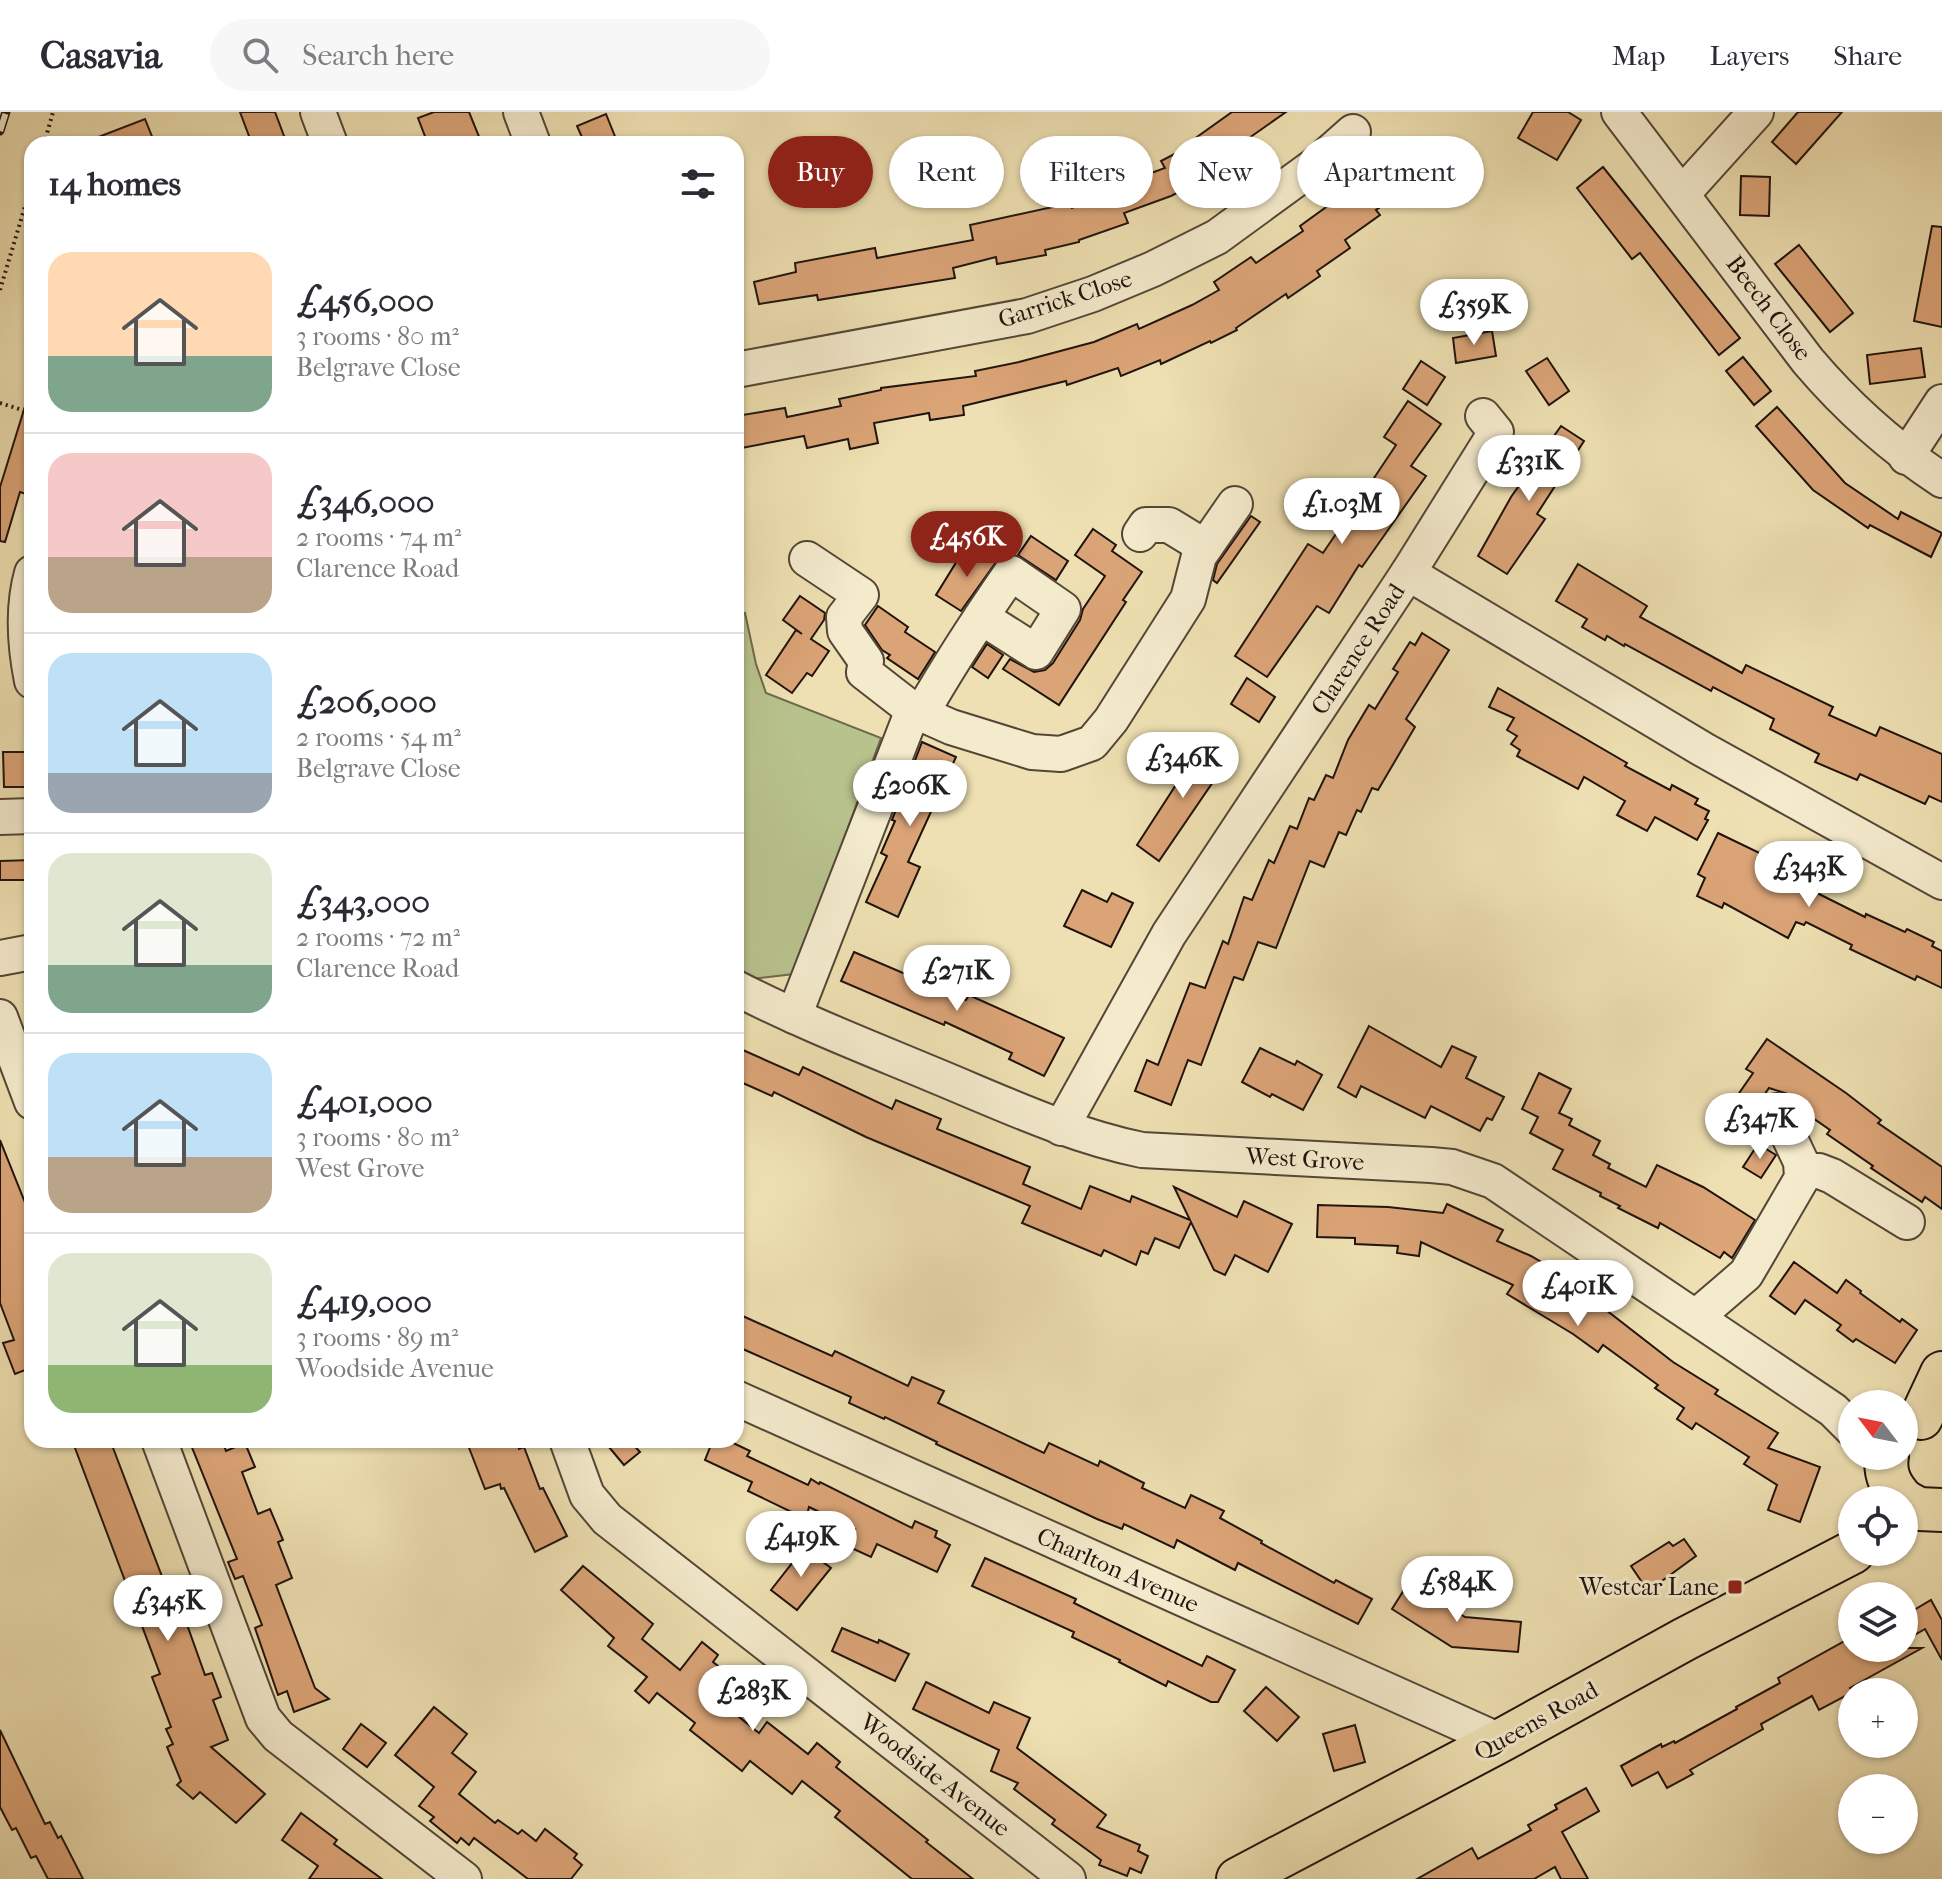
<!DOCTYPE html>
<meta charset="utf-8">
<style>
body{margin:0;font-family:"IM FELL French Canon",serif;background:#f7f7f7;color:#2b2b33;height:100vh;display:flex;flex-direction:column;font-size:30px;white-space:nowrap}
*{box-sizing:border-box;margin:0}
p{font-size:26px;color:#7c7c81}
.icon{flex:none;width:44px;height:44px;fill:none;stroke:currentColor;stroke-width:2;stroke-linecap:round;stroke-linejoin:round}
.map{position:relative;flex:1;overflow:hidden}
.panel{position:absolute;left:24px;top:24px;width:720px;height:1312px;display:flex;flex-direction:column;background:#fff;border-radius:24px;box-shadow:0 2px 6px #0004}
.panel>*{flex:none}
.hud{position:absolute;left:768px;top:24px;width:760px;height:72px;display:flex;gap:16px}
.needle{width:52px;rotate:302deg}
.tools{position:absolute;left:1838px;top:1278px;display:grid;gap:16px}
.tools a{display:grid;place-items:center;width:80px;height:80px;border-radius:50%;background:#fff;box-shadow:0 2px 6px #0004;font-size:40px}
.price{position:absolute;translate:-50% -68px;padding:0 18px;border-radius:28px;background:#fff;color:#222;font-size:26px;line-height:52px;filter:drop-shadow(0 2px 4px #0008)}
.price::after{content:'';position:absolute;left:50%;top:48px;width:24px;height:18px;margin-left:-12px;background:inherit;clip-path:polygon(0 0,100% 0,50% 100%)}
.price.active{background:#8f2418;color:#fff}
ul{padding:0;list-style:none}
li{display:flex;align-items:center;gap:24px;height:200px;padding:0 24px}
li+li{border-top:2px solid #e1e1e2}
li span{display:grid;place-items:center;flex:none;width:224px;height:160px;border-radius:24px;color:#555}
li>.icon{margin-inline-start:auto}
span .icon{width:96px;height:96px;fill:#fffc;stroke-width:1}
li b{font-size:34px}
h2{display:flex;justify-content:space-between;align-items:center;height:96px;padding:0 24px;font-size:34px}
.chip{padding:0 28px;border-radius:36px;background:#fff;box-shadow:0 2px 6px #0004;font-size:28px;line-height:72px}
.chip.active{background:#8f2418;color:#fff}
header{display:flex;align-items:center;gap:48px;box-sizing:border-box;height:112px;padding:0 40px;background:#fff;border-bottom:2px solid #e1e1e2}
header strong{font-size:38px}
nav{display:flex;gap:44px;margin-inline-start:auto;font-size:28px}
.search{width:560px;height:72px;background:#f7f7f7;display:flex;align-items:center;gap:20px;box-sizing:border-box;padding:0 28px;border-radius:44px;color:#7c7c81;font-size:30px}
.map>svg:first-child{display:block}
</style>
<header>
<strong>Casavia</strong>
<div class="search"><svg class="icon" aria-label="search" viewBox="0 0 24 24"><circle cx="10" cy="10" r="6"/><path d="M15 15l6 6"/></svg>Search here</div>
<nav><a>Map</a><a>Layers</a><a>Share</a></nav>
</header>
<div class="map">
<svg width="1942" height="1767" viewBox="0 0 1942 1767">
<rect width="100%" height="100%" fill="#eee0b2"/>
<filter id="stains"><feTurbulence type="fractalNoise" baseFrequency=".0025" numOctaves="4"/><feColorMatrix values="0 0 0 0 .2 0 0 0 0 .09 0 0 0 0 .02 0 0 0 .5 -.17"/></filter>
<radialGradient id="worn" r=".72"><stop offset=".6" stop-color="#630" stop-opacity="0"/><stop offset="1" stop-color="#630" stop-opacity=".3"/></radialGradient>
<!-- green -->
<path fill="#b8c28d" stroke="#6c6a4e" stroke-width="2" d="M745,501l11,51 10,29 115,45 -87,236 -42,5 -16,-14v-348z"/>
<!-- building -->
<g fill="#dba477" stroke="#1f130e" stroke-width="2">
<path d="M240,0h35l12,32h-35z"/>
<path d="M434,0h35l13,32h-54l-10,-26z"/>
<path d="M1232,0h54l-44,31 3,5 -39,30 -35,18 -47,17 4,10 -49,17v2l-34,8 1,5 -49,9 -1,-7 -43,11 2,10 -137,22 -1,-5 -58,9 -5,-22 42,-10 -1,-9 80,-15 2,10 96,-18 -3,-15 101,-22 1,5 53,-20 -2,-5 42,-15 -4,-7 39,-20 -3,-4z"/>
<path d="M1533,0h35l13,8 -24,40 -39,-22z"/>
<path d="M1798,0h44l-46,52 -24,-22z"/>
<path d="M606,2l12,30h-33l-8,-18z"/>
<path d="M145,7l10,25h-71l-1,-1z"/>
<path d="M1394,46l18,27 -36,25 4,5 -35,25 5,8 -33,23 3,5 -32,22 -2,-4 -50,34 1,2 -26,13 -1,-2 -49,23 -1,-4 -39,16 -3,-8 -51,17 -1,-4 -103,25 1,9 -34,5 -1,-7 -55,10 4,20 -28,6 -2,-10 -41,9 -3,-12 -68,13v-33l49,-8 2,9 54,-11 -2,-7 42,-9v-2l95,-12 -1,-5 44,-9 75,-20 43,-18 2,5 53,-24 27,-15 -5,-8 37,-25 5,6 47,-32 -3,-5z"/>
<path d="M1603,55l137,171 -21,17 -79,-102 -8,6 -55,-71z"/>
<path d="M1741,64l29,1 -1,39 -29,-1z"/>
<path d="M1932,114l10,1v100l-28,-6z"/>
<path d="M1799,133l54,68 -23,19 -55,-68z"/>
<path d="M1492,219l4,25 -40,7 -3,-25z"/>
<path d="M1921,236l4,29 -55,7 -3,-29z"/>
<path d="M1743,245l28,34 -17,14 -28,-34z"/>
<path d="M1547,246l22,33 -20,14 -23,-34z"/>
<path d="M1421,249l24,16 -18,28 -24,-16z"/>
<path d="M27,288l5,1v74l-6,19 -6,-2 -15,50 -5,-1v-54z"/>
<path d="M1408,289l33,23 -30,42 15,10 -64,91 -3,-2 -30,48 -12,-7 -50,71 -32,-21 73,-112 15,9 49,-72 24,-36 -12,-8z"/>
<path d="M1777,295l68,76 53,36 3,-7 41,21 -11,24 -61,-32 -2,3 -55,-38 -57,-64z"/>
<path d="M1561,314l23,15 -47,73 8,5 -38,55 -29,-18 33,-59z"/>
<path d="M1251,404l9,6 -43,61 -4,-3 4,-16z"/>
<path d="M1093,417l23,16 -4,6 30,21 -19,28 3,2 -67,103 -56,-36 7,-10 24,13 11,-2 8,-7 27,-43 3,-11 22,-33 -30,-21z"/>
<path d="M1031,424l37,25 -12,19 -38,-25z"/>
<path d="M980,434l19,12 -38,53 -25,-16 21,-34 10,7z"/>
<path d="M1578,452l69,42 -7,11 102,56 4,-8 87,42 -4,8 47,21 4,-9 62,27v48l-13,-6 -4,8 -65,-30 -3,6 -42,-18 4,-8 -49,-25 4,-10 -61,-32 -2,4 -86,-47 -1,2 -17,-10 -2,4 -23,-13 5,-8 -31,-18z"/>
<path d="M800,484l25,17 -1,7 -13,19 18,12 -17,25 -5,-3 -15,20 -26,-18 30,-45 6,4 -19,-14z"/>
<path d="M878,494l30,21 -3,5 30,20 -17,27 -31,-21 3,-3 -8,-5 -17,-25z"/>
<path d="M1422,521l27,17 -43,69 9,8 -37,63 -6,-2 -11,24 -4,-2 -11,25 -7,-3 -15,35 -14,-6 -34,87 -18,-6 -15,38 -9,-3 -33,88 -13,-5 -17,45 -36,-14 12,-31 11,5 32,-82 15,5 18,-47 5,3 16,-47 8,3 17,-40 5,3 16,-37 7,3 12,-31 5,2 12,-25 7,3 15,-38 21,-35 6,4 23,-37 -5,-3 17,-27 5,3z"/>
<path d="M987,532l16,11 -15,23 -16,-11z"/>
<path d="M1247,566l28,19 -16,25 -28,-18z"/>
<path d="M1498,576l129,75 -2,3 45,24 2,-5 26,14 -3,5 14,7 -4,8 3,1 -11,20 -42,-23 -8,14 -30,-16 8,-14 -41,-24 -6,12 -61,-33 3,-6 -9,-6 6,-8 -10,-6 7,-12 -25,-11z"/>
<path d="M1205,628l25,17 -71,104 -22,-16z"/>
<path d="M922,630l34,15 -48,105 12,5 -22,50 -32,-15 21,-46 -6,-3 14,-32 -3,-1z"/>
<path d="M3,640h22v35h-21z"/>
<path d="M1718,721l106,51 -5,10 46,23 1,-3 39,18 2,-3 27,13 -2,4 10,5v37l-25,-12 -2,4 -65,-31 2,-4 -46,-23 -2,3 -8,-3 -8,16 -64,-35 -2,5 -25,-12 8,-18 -7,-4z"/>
<path d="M32,748v20h-32v-19z"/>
<path d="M1082,778l25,12 5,-9 21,10 -22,44 -47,-21z"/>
<path d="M854,840l112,48 3,-5 95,43 -20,38 -35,-17 3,-6 -67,-31 -1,3 -103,-44z"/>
<path d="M1369,914l72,41 11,-21 24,11 -10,21 38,19 -12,23 -5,-2 -7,13 -49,-25 -6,12 -64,-32 -5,11 -18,-10z"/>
<path d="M1767,927l79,54 35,27 -3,3 64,44v42l-17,-12 -3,5 -51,-34 2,-2 -46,-32 3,-4 -33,-23 -9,-13 -19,-6 -16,23 -18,-12 18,-26 -7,-4z"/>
<path d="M736,935l63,28 4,-8 89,42 4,-9 45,19 -4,10 93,38 -7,17 58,25 9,-23 40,16 2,-6 58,24 -16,-33 63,30 7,-16 48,23 -24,48 -33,-17 -10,20 -11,-5 -23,-48 -12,26 -24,-10 -7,16 -7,-3 -5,14 -32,-15 -3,6 -79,-33 8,-17 -164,-69 -92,-45 -2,4 -36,-16z"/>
<path d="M1260,936l35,17 2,-4 25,14 -19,35 -31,-16 -2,3 -28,-15z"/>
<path d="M1539,961l32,16 -12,24 13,6 -3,6 31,16 -7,14 17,9 -2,4 38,19 11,-22 46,22 52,33 -23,38 -8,-6 -4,6 -60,-35 -2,5 -40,-20 2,-2 -20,-10 1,-3 -48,-24 10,-19 -33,-17 8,-16 -16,-8z"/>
<path d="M0,1028l32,80 -2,163 -5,-13 -10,4 -12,-31 11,-3 -14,-37z"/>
<path d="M1758,1032l18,11 -15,23 -18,-11z"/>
<path d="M1447,1092l56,26 -6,11 34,15 39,23 -7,11 30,19 4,-6 76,59 45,28 -3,4 63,39 -10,15 52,19 -20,55 -32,-12 9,-25 -33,-21 5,-7 -53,-34 -4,6 -15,-10 7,-11 -29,-20 3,-3 -55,-40 -5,7 -25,-18 -66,-40 6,-9 -92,-43 -2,14 -22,-3 1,-7 -43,-2v-6l-38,-1 1,-32 70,2 55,6z"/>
<path d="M1794,1150l43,31 9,-13 15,11 -1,2 40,29 2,-3 15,11 -22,33 -39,-24 -3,3 -16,-12 4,-5 -36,-25 -10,14 -25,-18z"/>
<path d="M736,1201l96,43 3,-5 73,35 4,-9 32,14 -6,12 106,50 5,-10 49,23 2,-5 44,22 -2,5 43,20 6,-13 33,16 -4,7 42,23 -1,2 73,40 2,-3 36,19 -14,25 -120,-61 -3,7 -58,-30 -3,8 -50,-24 -2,5 -25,-10 -161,-75 1,-2 -52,-25 -1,2 -35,-16 2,-6 -115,-51z"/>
<path d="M72,1328h38l53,139 5,-1 6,17 10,-3 8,21 -8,3 21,59 7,-2 9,24 -8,3 15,40 -17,7 54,47 -29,29 -36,-31 -7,7 -16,-14 4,-4 -14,-34 6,-3 -7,-15 5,-2 -19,-50 8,-3z"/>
<path d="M189,1328h33l4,11 19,-8 10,24 -13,5 16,42 12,-5 13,31 -5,2 14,36 -16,7 39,103 14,11 -35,13 -7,-21 -9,4 -23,-67 7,-3 -19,-49 -8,3 -7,-17 9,-3z"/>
<path d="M466,1328h50l3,9 5,-2 16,42 3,-1 24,48 -32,16 -31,-64 -3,1 -1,-5 -15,5z"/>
<path d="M603,1328h26l11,12 -16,13z"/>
<path d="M713,1328h14l23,11 -3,5 61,29 3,-6 8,5 1,-2 92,46 3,-7 22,10 -2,6 15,8 -13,27 -60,-28 -6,13 -24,-11 8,-17 -46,-22 -3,12 -58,-28 4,-9 -47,-22z"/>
<path d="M1684,1427l12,17 -48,35 -17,-25 38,-24 4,4z"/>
<path d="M804,1436l27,20 -34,42 -26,-20z"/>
<path d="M985,1446l91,41 -2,4 128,63 5,-10 28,14 -17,32h-7l-43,-21 -2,5 -47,-24 1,-2 -48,-23 2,-5 -102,-46z"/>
<path d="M583,1454l70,58 -11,15 38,31 22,-28 16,13 -5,7 26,20 -17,21 37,30 8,-11 41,32 9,-11 23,19 -4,5 92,73 -2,2 47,37h-61l-77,-62 5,-6 -38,-30 -10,13 -42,-33 -8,10 -52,-41 5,-7 -38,-30 -8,10 -14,-12 12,-14 -39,-31 6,-8 -53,-48z"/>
<path d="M1409,1470l56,35 56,5 -3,30 -66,-5 -60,-38z"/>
<path d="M1931,1488l11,20v40l-17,-31 -21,12v-25z"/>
<path d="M842,1516l36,15 1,-3 30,14 -14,27 -63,-30z"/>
<path d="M1852,1525v11h70l-72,40 3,4 -34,18 -7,-14 -51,28 2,5 -73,41 3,4 -26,14 -9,-16 -26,14 -11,-20 40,-22 1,3 12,-6 1,2 62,-34 -1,-2 44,-24 -2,-5z"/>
<path d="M926,1570l63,31 5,-11 36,16 -13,30 89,67 -9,12 43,18 -2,6 10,5 -7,17 -11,-5 -3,8 -28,-11 2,-5 -49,-36 3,-4 -41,-31 4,-6 -27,-12 8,-21 -86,-41z"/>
<path d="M1266,1575l33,30 -22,24 -33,-30z"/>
<path d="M434,1595l33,27 -15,19 24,19 -17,22 36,29 3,-3 20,14 4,-4 14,11 9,-12 32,25 -3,4 8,7 -11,14h-43l-54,-41 -5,7 -8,-7 -4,5 -27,-22 4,-4 -15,-11 15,-19 -39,-32z"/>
<path d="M361,1612l25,19 -19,24 -24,-18z"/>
<path d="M1355,1613l10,37 -31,9 -11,-37z"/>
<path d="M0,1618l45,94 5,-2 8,16 3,-2 22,43h-35l-12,-23 -5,2 -15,-30 -4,2 -12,-23z"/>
<path d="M1586,1676l13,23 -37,21 26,47h-27l-6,-12 -21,12h-117l55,-31 6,11 53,-29 -3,-5 29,-16 -2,-4z"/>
<path d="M301,1701l36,27 -3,4 48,35h-73l9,-13 -36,-26z"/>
</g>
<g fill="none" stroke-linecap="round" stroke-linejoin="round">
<defs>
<g id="minor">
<path d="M318,0l12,32"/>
<path d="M521,0l12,32"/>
<path d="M1619,0l189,249c40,47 82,85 134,119"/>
<path d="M1683,81l73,-81"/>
<path d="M736,258l291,-54 66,-22 60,-25 64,-32 100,-73 36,-32"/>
<path d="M1906,345l36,-55"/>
<path d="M1140,422l6,-9h23l36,22"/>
<path d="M807,447l54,36 -17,22 1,14 21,30 -2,11 49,38 38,17 81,25 29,2 31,-11 19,-23 77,-121 11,-43 36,-52"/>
<path d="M32,461c-10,36 -7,73 0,108"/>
<path d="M1408,461l88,-141 -13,-16"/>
<path d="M921,602c28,-49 58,-95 90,-141l52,36 -27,43 -55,-35"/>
<path d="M0,705l32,-1"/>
<path d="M0,846l32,-6"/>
<path d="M736,876c64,33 131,59 198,87 68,28 135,60 208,75l289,15 21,2 41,14 340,229 19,19"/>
<path d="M794,904l119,-306"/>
<path d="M0,905l32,85"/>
<path d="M1061,1016l108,-194 239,-361 296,177 238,132"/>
<path d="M1802,1059h17l13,5 75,46"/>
<path d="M1696,1205l50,-43 56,-96 -1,-16 -24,-51"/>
<path d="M736,1286l764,343"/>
<path d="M159,1328l104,278 15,18 186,143"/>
<path d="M567,1328l20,55 20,24 461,360"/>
</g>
<g id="major">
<path d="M1921,1306l21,-45"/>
<path d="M1887,1344c-3,18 4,31 16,44"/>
<path d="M1904,1389l15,8 23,1"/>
<path d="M1238,1767l262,-138 185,-102 168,-87"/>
</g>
</defs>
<!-- minor casing -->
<use href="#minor" stroke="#534637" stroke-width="38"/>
<!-- major casing -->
<use href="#major" stroke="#1f130e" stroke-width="46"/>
<!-- path -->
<g stroke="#1f130e" stroke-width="4" stroke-dasharray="2 4" stroke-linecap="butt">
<path d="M44,32l9,-32"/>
<path d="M0,178l32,-107"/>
<path d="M0,291l32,10"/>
</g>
<!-- minor -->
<use href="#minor" stroke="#f4ebcd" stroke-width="34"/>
<!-- major -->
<use href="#major" stroke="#eee0b2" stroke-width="42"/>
<defs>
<path id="rail" d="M0,19l6,-19"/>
</defs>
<!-- rail casing -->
<use href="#rail" stroke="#1f130e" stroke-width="9"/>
<!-- rail -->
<use href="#rail" stroke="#f4ebcd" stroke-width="6" stroke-dasharray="18" stroke-linecap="butt"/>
</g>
<!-- markers -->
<rect fill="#8f2418" stroke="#f4ebcd" stroke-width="3" x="1727" y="1467" width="16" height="16" rx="4"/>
<g text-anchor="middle" stroke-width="6" stroke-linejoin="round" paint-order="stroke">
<!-- street labels -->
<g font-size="24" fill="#1f130e" stroke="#f4ebcd">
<text transform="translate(1065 187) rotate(-18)" y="8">Garrick Close</text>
<text transform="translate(1769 196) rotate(53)" y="8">Beech Close</text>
<text transform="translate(1358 537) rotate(-57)" y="8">Clarence Road</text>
<text transform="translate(1305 1047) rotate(3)" y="8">West Grove</text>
<text transform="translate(1118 1458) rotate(24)" y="8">Charlton Avenue</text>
<text transform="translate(1536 1609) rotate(-29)" y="8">Queens Road</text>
<text transform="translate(935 1663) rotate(38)" y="8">Woodside Avenue</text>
</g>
<!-- poi labels -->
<g font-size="24" fill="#1f130e" stroke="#f4ebcd" text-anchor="end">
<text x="1719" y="1483">Westcar Lane</text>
</g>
</g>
<rect width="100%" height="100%" filter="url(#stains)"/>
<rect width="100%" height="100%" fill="url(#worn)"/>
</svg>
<div class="tools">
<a><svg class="needle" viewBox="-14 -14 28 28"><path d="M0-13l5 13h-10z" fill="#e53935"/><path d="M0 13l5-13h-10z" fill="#7c7c81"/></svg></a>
<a><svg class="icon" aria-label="locate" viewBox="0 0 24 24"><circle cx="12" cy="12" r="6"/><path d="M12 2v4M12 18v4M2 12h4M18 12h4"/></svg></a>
<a><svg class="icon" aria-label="layers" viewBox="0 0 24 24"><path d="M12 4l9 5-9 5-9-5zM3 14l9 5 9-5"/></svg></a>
<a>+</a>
<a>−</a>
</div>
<b class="price" style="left:1474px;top:235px">£359K</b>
<b class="price" style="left:1529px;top:391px">£331K</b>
<b class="price" style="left:1342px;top:434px">£1.03M</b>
<b class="price active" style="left:967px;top:467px">£456K</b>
<b class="price" style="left:1183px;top:688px">£346K</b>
<b class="price" style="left:910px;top:716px">£206K</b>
<b class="price" style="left:1809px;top:797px">£343K</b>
<b class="price" style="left:957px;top:901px">£271K</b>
<b class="price" style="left:1760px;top:1049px">£347K</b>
<b class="price" style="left:1578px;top:1216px">£401K</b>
<b class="price" style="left:801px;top:1467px">£419K</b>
<b class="price" style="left:1457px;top:1512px">£584K</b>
<b class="price" style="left:168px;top:1531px">£345K</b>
<b class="price" style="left:753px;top:1621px">£283K</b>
<div class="hud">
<a class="chip active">Buy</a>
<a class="chip">Rent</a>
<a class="chip">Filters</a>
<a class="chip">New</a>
<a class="chip">Apartment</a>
</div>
<section class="panel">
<h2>14 homes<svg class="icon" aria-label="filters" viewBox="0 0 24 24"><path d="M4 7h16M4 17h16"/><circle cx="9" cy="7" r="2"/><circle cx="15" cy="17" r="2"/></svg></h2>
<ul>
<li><span style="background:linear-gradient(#ffd9b3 65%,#7fa58c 0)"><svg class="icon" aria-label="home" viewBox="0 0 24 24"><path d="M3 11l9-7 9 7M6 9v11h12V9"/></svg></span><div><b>£456,000</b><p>3 rooms · 80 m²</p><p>Belgrave Close</p></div></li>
<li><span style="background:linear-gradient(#f6c9c9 65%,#b9a48a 0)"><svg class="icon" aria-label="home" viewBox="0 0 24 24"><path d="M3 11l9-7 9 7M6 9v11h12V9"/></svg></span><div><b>£346,000</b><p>2 rooms · 74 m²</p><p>Clarence Road</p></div></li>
<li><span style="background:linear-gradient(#bfe0f5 75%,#9aa5b1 0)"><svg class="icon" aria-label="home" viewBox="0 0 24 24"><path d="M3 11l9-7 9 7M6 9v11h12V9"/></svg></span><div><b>£206,000</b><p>2 rooms · 54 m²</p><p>Belgrave Close</p></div></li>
<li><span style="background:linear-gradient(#dfe7d0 70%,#7fa58c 0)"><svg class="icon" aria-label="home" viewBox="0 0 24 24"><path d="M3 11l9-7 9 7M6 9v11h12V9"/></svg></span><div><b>£343,000</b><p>2 rooms · 72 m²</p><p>Clarence Road</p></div></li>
<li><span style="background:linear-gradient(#bfe0f5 65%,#b9a48a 0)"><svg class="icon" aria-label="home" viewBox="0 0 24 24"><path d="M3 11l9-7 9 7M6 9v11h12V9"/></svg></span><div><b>£401,000</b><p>3 rooms · 80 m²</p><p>West Grove</p></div></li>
<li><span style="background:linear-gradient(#dfe7d0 70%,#8fb573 0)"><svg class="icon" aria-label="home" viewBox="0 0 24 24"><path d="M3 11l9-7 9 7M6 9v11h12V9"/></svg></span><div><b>£419,000</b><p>3 rooms · 89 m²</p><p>Woodside Avenue</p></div></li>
</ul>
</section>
</div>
